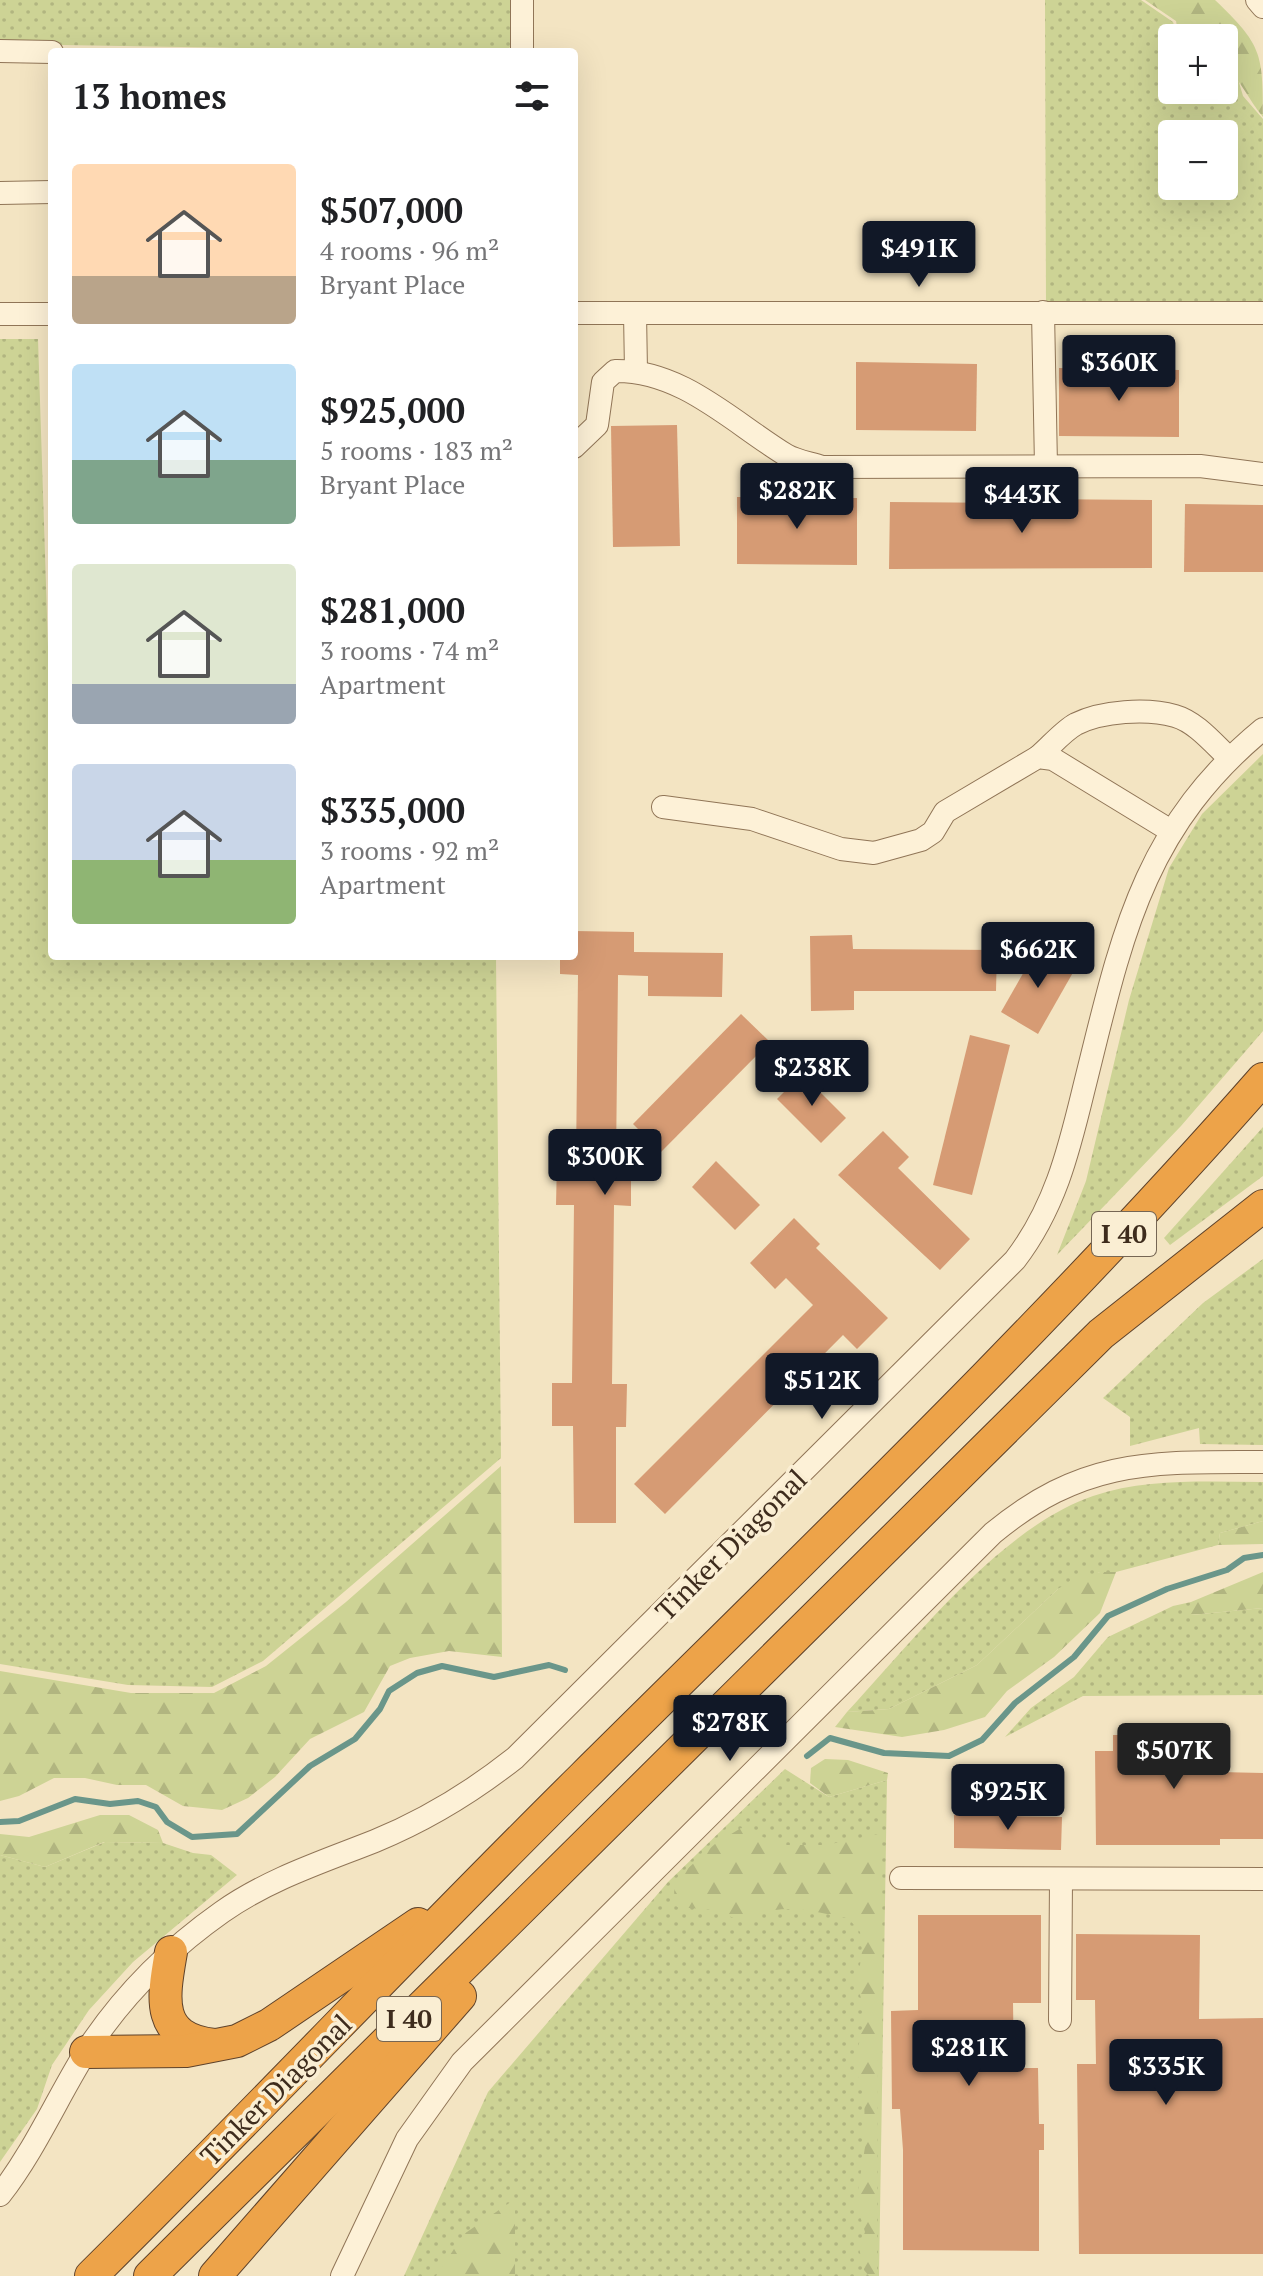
<!DOCTYPE html>
<meta charset="utf-8">
<style>
body{margin:0;font-family:"PT Serif",serif;background:#f2f2f2;color:#202124;height:100vh;display:flex;flex-direction:column;font-size:30px;white-space:nowrap}
*{box-sizing:border-box;margin:0}
p{font-size:26px;color:#757577}
.icon{flex:none;width:44px;height:44px;fill:none;stroke:currentColor;stroke-width:2;stroke-linecap:round;stroke-linejoin:round}
.map{position:relative;flex:1;overflow:hidden}
.sheet{position:absolute;left:48px;top:48px;width:530px;height:912px;display:flex;flex-direction:column;background:#fff;border-radius:8px;box-shadow:0 8px 32px #0002}
.sheet>*{flex:none}
.buttons{position:absolute;left:1158px;top:24px;display:grid;gap:16px}
.buttons a{display:grid;place-items:center;width:80px;height:80px;border-radius:8px;background:#fff;box-shadow:0 8px 32px #0002;font-size:40px}
.price{position:absolute;translate:-50% -68px;padding:0 18px;border-radius:8px;background:#111827;color:#fff;font-size:26px;line-height:52px;filter:drop-shadow(0 2px 4px #0008)}
.price::after{content:'';position:absolute;left:50%;top:48px;width:24px;height:18px;margin-left:-12px;background:inherit;clip-path:polygon(0 0,100% 0,50% 100%)}
.price.current{background:#222;color:#fff}
ul{padding:0;list-style:none}
li{display:flex;align-items:center;gap:24px;height:200px;padding:0 24px}
li span{display:grid;place-items:center;flex:none;width:224px;height:160px;border-radius:8px;color:#555}
li>.icon{margin-inline-start:auto}
span .icon{width:96px;height:96px;fill:#fffc;stroke-width:1}
li b{font-size:34px}
h2{display:flex;justify-content:space-between;align-items:center;height:96px;padding:0 24px;font-size:34px}
.map>svg:first-child{display:block}
</style>
<div class="map">
<svg width="1263" height="2276" viewBox="0 0 1263 2276">
<defs>
<pattern id="grass-dots" width="8" height="8" patternUnits="userSpaceOnUse" patternTransform="scale(2)"><rect width="8" height="8" fill="#cdd395"/><path d="M2 2h.1M6 6h.1" fill="none" stroke="#b1b580" stroke-width="1.8" stroke-linecap="round"/></pattern>
<pattern id="forest-firs" width="22" height="20" patternUnits="userSpaceOnUse" patternTransform="scale(2)"><rect width="22" height="20" fill="#cdd395"/><path d="M5 1l3.5 6h-7zM16 11l3.5 6h-7z" fill="#b1b580"/></pattern>
</defs>
<rect width="100%" height="100%" fill="#f3e4c2"/>
<!-- grass -->
<g fill="url(#grass-dots)" fill-rule="evenodd">
<path d="M0,0h515v43l-6,5 -17,4 -492,-8z"/>
<path d="M1045,0h96l32,22 5,16h-6v52h52v-22l14,11 5,17 20,23v185l-217,1zM1172,134h52v52h-52z"/>
<path d="M0,339h38l14,431v186h444l5,502 -238,203 -51,26 -84,-2 -128,-21z"/>
<path d="M1263,754v277l-82,95 -124,129 29,-74 43,-181 40,-132 33,-54z"/>
<path d="M1263,1127v49l-93,69 -6,-7z"/>
<path d="M1263,1259v186l-63,-1 -1,-16 -69,18v-29l-27,-19 100,-95z"/>
<path d="M1263,1482v39l-43,12 -2,12 -102,27h-16l-42,17 -81,76 -88,44 -42,3c66,-71 153,-184 246,-216 54,-18 114,-14 170,-14z"/>
<path d="M1191,1602v13l72,-7v87l-180,1 -78,41 26,-29 43,-31 34,-40 65,-31z"/>
<path d="M785,1769l44,28 58,-17 -8,496h-475l84,-184 180,-210z"/>
<path d="M105,1842l58,1 30,10 18,2 26,20 -104,87 -44,48 -37,55 -15,44 -37,53v-307l45,12z"/>
</g>
<!-- forest -->
<g fill="url(#forest-firs)">
<path d="M1145,0h70c47,45 48,53 48,117 -15,-18 -22,-37 -39,-52v-27l-44,-2 -4,-15z"/>
<path d="M501,1466l1,191 -53,-6 -39,7 -20,8 -26,46 -54,27 -35,38 -27,21 -26,12 -39,-4 -37,-21h-29l-32,-7h-31l-35,18 -19,5v-130l131,22h83l52,-27 80,-64z"/>
<path d="M1263,1521v23l-45,1 2,-12z"/>
<path d="M1100,1572h16l-16,41 -46,44 -47,34 -22,26 -41,13 -42,7 -67,-10 12,-15 42,-3 88,-44 81,-76 15,-10z"/>
<path d="M1263,1572v36l-72,7v-13z"/>
<path d="M825,1759l23,1 40,13 -1,7 -58,17 -19,-14 1,-15z"/>
<path d="M100,1815h29l29,15 5,13 -59,-1 -59,25 -45,-12v-21l29,3z"/>
<path d="M741,1828l41,17h44l53,-11 -2,442h-8l-5,-6 -5,-22 6,-16 -9,-29 9,-56 -1,-63 -9,-11v-10l8,-39v-20l-6,-18 5,-35 -2,-19 -12,-14c-39,-7 -70,-18 -105,4l-28,-12 -38,-3 -3,-8 1,-19 40,-36z"/>
<path d="M515,2199v77h-79l28,-42z"/>
</g>
<g fill="none" stroke-linecap="round" stroke-linejoin="round">
<!-- stream -->
<g stroke="#6a968a" stroke-width="6">
<path d="M807,1756l23,-18 54,15 65,3 33,-16 33,-37 59,-46 34,-41 59,-27 60,-19 17,-12 19,-3"/>
<path d="M0,1822l19,-1 56,-22 35,5 28,-3 18,6 11,15 25,15 45,-3 73,-68 45,-27 25,-30 9,-18 28,-18 25,-7 52,11 55,-12 16,5"/>
</g>
</g>
<!-- building -->
<g fill="#d69b74">
<path d="M856,362l121,2 -1,67 -120,-1z"/>
<path d="M1059,368l120,2v67l-120,-1z"/>
<path d="M677,425l3,121 -67,1 -2,-121z"/>
<path d="M737,497l120,1v67l-120,-1z"/>
<path d="M1032,499l120,1v68l-263,1 1,-67 142,1z"/>
<path d="M1185,504l78,1v67h-79z"/>
<path d="M574,931l60,1v20l89,1 -1,44 -74,-1v-20l-30,-1 -2,187h15v44l-17,-1 -2,179h15l-1,43h-10v96h-42l-1,-97h-21v-43h20l2,-178h-18l1,-44 19,1 2,-187 -18,-1v-18h14z"/>
<path d="M852,935l1,14 144,1 -1,41h-142v19l-43,1 -1,-75z"/>
<path d="M1038,947l37,22 -37,65 -37,-22z"/>
<path d="M741,1014l29,28 -109,110 -28,-28z"/>
<path d="M970,1035l40,10 -38,150 -39,-10z"/>
<path d="M802,1074l44,44 -25,25 -44,-44z"/>
<path d="M883,1131l26,26 -11,11 72,71 -30,31 -102,-95z"/>
<path d="M716,1161l44,44 -25,25 -43,-43z"/>
<path d="M794,1218l26,26 -4,4 72,70 -31,31 -14,-14 -178,179 -31,-30 179,-179 -27,-27 -11,11 -25,-26z"/>
<path d="M1145,1727h74v45l44,1v66h-43v6h-124l-1,-94h18v-16h32z"/>
<path d="M954,1815l108,2 -1,33 -107,-2z"/>
<path d="M918,1915h123v88h-28l1,65h24l1,56h5v26h-5v101l-136,-1v-100l-3,-41h-8l-1,-98 27,-1z"/>
<path d="M1076,1934l124,1 -1,84 64,-1v236h-184l-2,-190h19l-1,-64h-19z"/>
</g>
<g fill="none" stroke-linecap="round" stroke-linejoin="round">
<defs>
<g id="minor">
<path d="M1257,0l6,7"/>
<path d="M0,51l52,1"/>
<path d="M522,52v-52"/>
<path d="M0,193l52,-1"/>
<path d="M1043,312l3,154"/>
<path d="M574,313h689"/>
<path d="M635,313l1,58"/>
<path d="M0,314h52"/>
<path d="M574,447l23,-22 6,-43 12,-11c67,-1 117,51 171,84 10,6 24,8 36,12l378,-1 63,8"/>
<path d="M1038,757c12,-10 25,-26 38,-33 26,-13 71,-16 99,-8 21,6 38,27 54,42"/>
<path d="M663,807l89,12 89,30 33,4 47,-13 12,-8 12,-20 93,-55 15,2 118,72"/>
<path d="M901,1878l362,1"/>
<path d="M1060,2020l1,-141"/>
<path d="M0,2195c35,-45 57,-97 87,-145 36,-55 81,-100 135,-138 47,-33 100,-50 153,-71 51,-21 97,-49 140,-83l500,-498c39,-51 53,-106 68,-168 37,-147 56,-261 180,-363"/>
<path d="M342,2276l65,-137 55,-77 531,-529c91,-75 159,-71 270,-71"/>
</g>
<g id="highway">
<path d="M171,1952c-8,46 -16,86 43,93"/>
<path d="M86,2052l100,-1 51,-10 32,-16 149,-101"/>
<path d="M91,2276c166,-164 325,-334 491,-498 231,-229 466,-454 681,-699"/>
<path d="M150,2276l951,-942 162,-128"/>
<path d="M215,2276l245,-280"/>
</g>
</defs>
<!-- minor casing -->
<use href="#minor" stroke="#907557" stroke-width="24"/>
<!-- highway casing -->
<use href="#highway" stroke="#5e422b" stroke-width="34"/>
<!-- minor -->
<use href="#minor" stroke="#fdf1d7" stroke-width="22"/>
<!-- highway -->
<use href="#highway" stroke="#eda349" stroke-width="32"/>
</g>
<g text-anchor="middle" stroke-width="7" stroke-linejoin="round" paint-order="stroke">
<!-- shield labels -->
<g fill="#faeed3" stroke="#766654" stroke-width="2">
<rect x="1092" y="1212" width="64" height="44" rx="6"/>
<rect x="377" y="1997" width="64" height="44" rx="6"/>
</g>
<g font-size="26" font-weight="bold" fill="#3e2c1d">
<text x="1124" y="1243">I 40</text>
<text x="409" y="2028">I 40</text>
</g>
<!-- street labels -->
<g font-size="28" fill="#3e2c1d" stroke="#faeed3">
<text transform="translate(731 1545) rotate(-45)" y="10">Tinker Diagonal</text>
<text transform="translate(276 2090) rotate(-45)" y="10">Tinker Diagonal</text>
</g>
</g>
</svg>
<div class="buttons">
<a>+</a>
<a>−</a>
</div>
<b class="price" style="left:919px;top:289px">$491K</b>
<b class="price" style="left:1119px;top:403px">$360K</b>
<b class="price" style="left:797px;top:531px">$282K</b>
<b class="price" style="left:1022px;top:535px">$443K</b>
<b class="price" style="left:1038px;top:990px">$662K</b>
<b class="price" style="left:812px;top:1108px">$238K</b>
<b class="price" style="left:605px;top:1197px">$300K</b>
<b class="price" style="left:822px;top:1421px">$512K</b>
<b class="price" style="left:730px;top:1763px">$278K</b>
<b class="price current" style="left:1174px;top:1791px">$507K</b>
<b class="price" style="left:1008px;top:1832px">$925K</b>
<b class="price" style="left:969px;top:2088px">$281K</b>
<b class="price" style="left:1166px;top:2107px">$335K</b>
<section class="sheet">
<h2>13 homes<svg class="icon" aria-label="filters" viewBox="0 0 24 24"><path d="M4 7h16M4 17h16"/><circle cx="9" cy="7" r="2"/><circle cx="15" cy="17" r="2"/></svg></h2>
<ul>
<li><span style="background:linear-gradient(#ffd9b3 70%,#b9a48a 0)"><svg class="icon" aria-label="home" viewBox="0 0 24 24"><path d="M3 11l9-7 9 7M6 9v11h12V9"/></svg></span><div><b>$507,000</b><p>4 rooms · 96 m²</p><p>Bryant Place</p></div></li>
<li><span style="background:linear-gradient(#bfe0f5 60%,#7fa58c 0)"><svg class="icon" aria-label="home" viewBox="0 0 24 24"><path d="M3 11l9-7 9 7M6 9v11h12V9"/></svg></span><div><b>$925,000</b><p>5 rooms · 183 m²</p><p>Bryant Place</p></div></li>
<li><span style="background:linear-gradient(#dfe7d0 75%,#9aa5b1 0)"><svg class="icon" aria-label="home" viewBox="0 0 24 24"><path d="M3 11l9-7 9 7M6 9v11h12V9"/></svg></span><div><b>$281,000</b><p>3 rooms · 74 m²</p><p>Apartment</p></div></li>
<li><span style="background:linear-gradient(#c9d6e8 60%,#8fb573 0)"><svg class="icon" aria-label="home" viewBox="0 0 24 24"><path d="M3 11l9-7 9 7M6 9v11h12V9"/></svg></span><div><b>$335,000</b><p>3 rooms · 92 m²</p><p>Apartment</p></div></li>
</ul>
</section>
</div>
